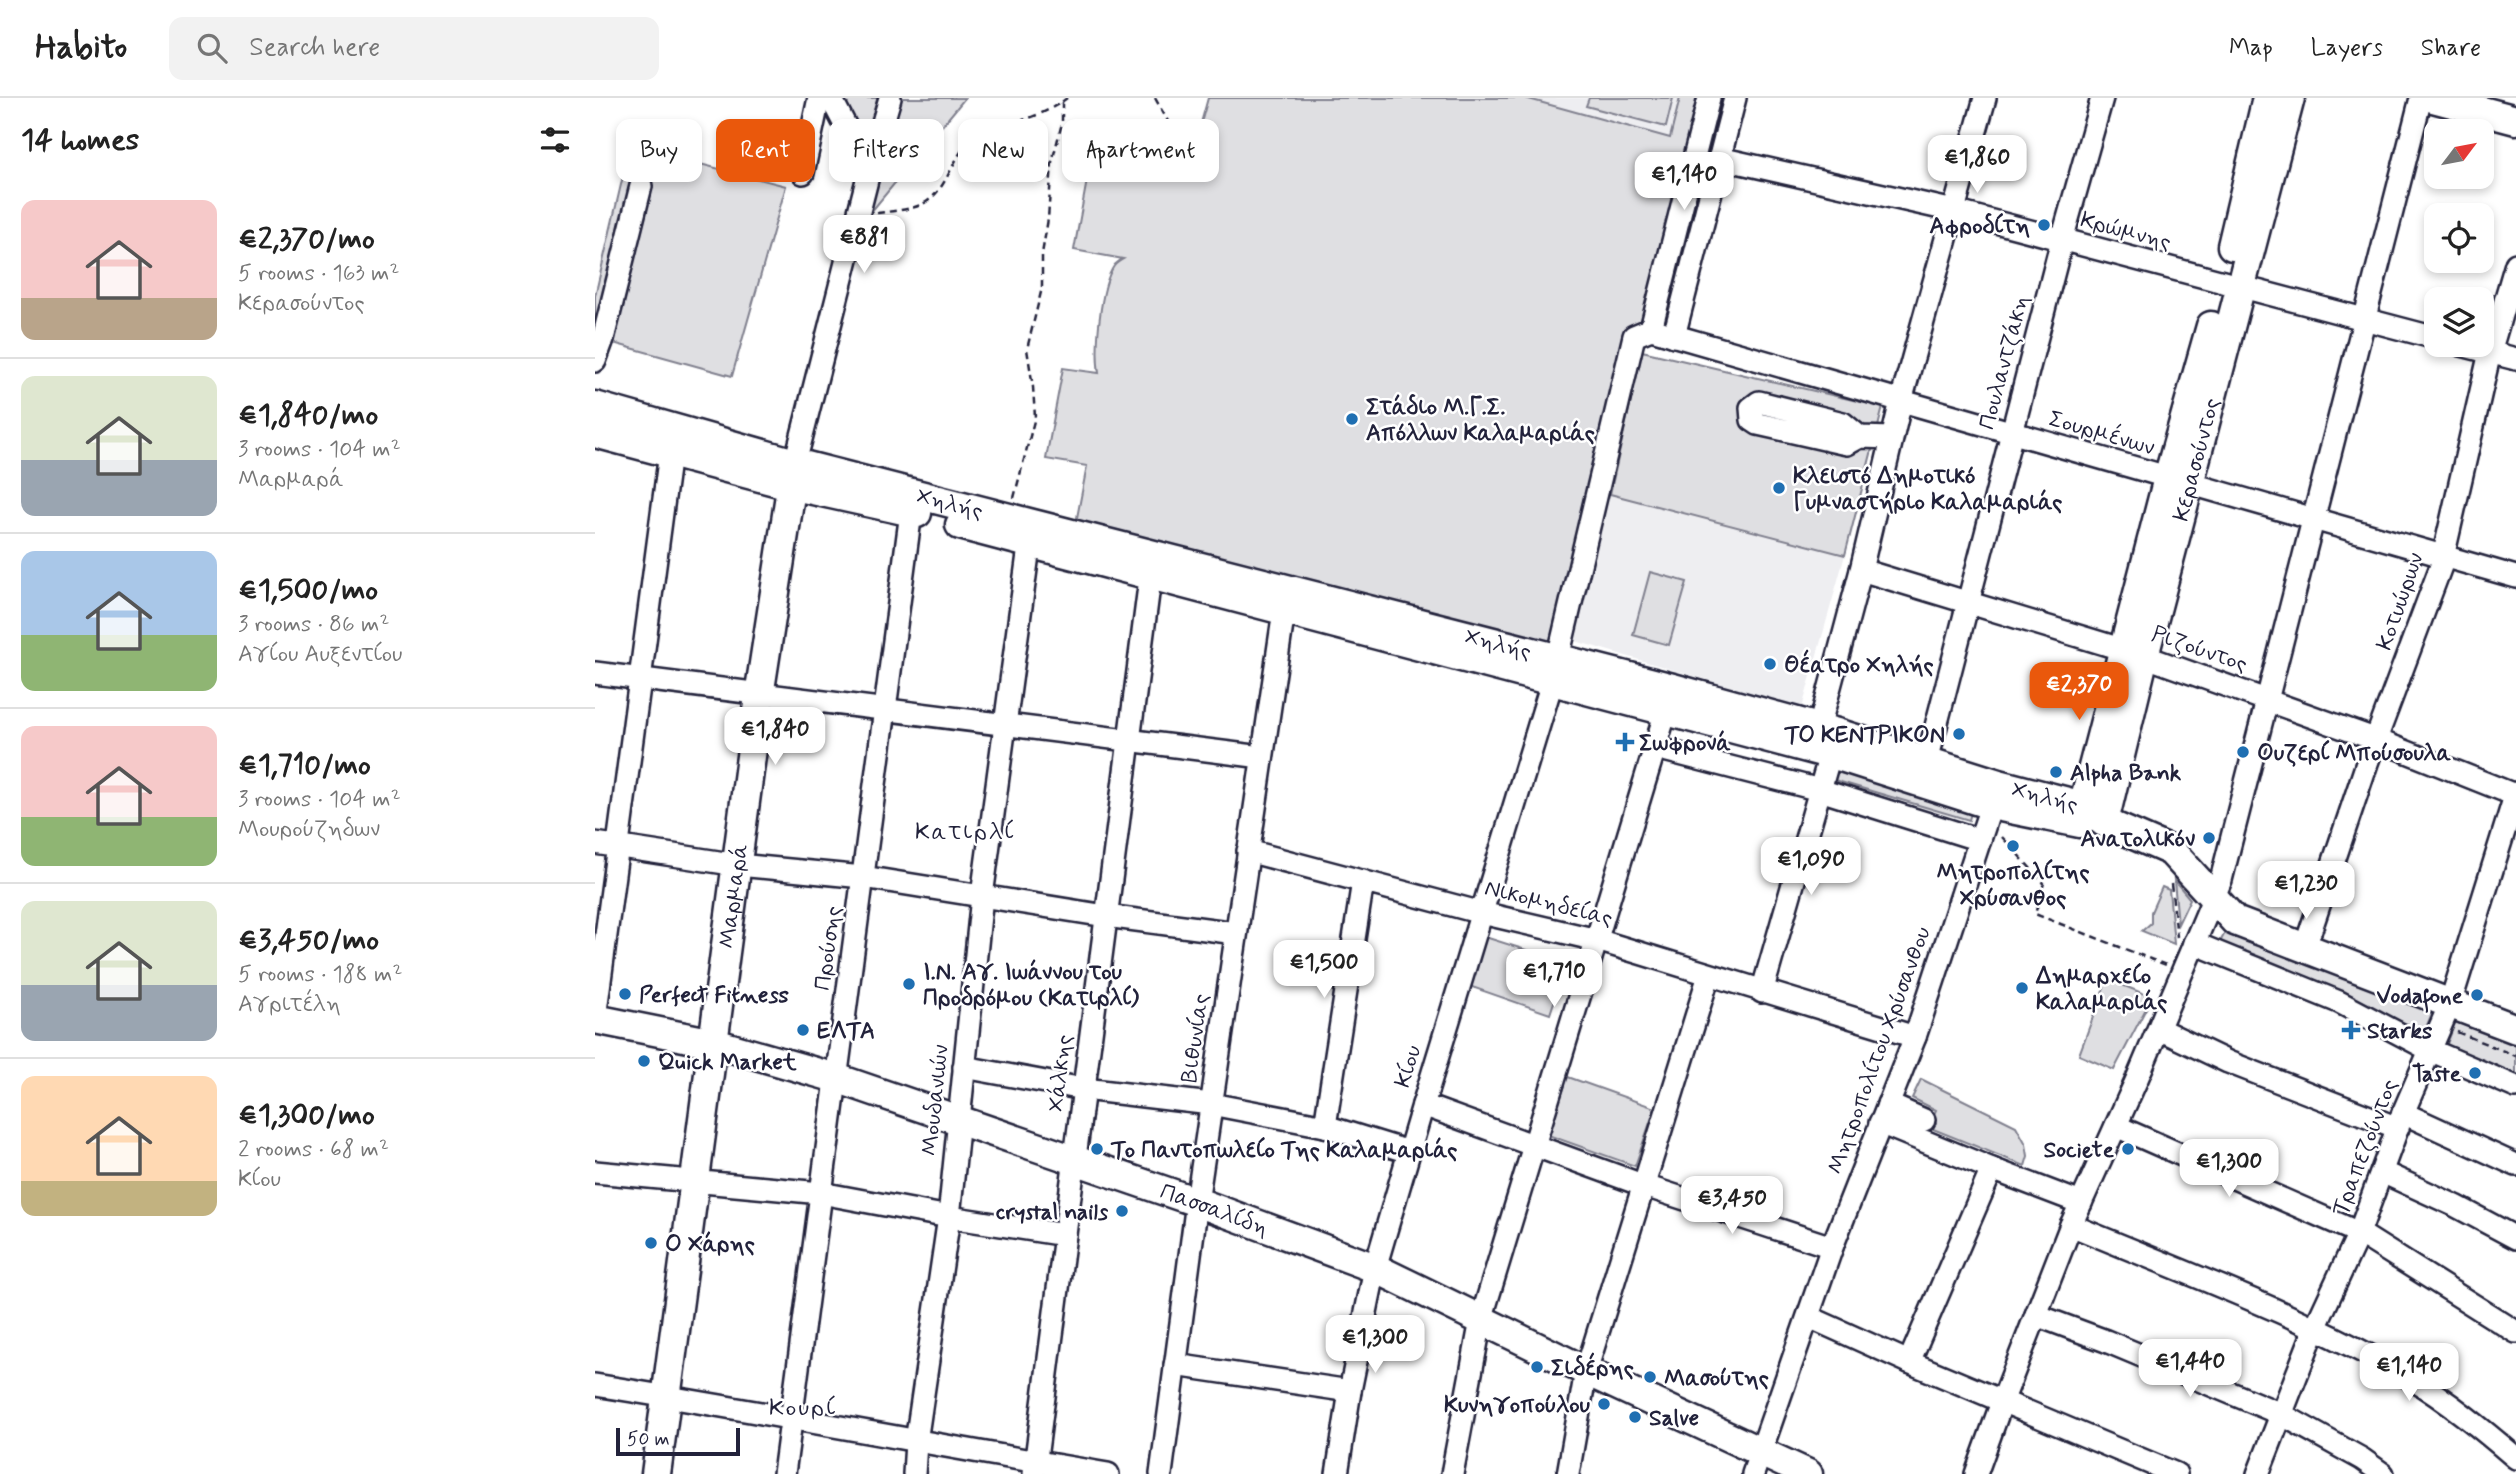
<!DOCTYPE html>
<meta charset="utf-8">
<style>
body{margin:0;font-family:Mynerve,sans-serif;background:#f2f2f2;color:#222;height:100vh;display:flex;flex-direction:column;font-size:26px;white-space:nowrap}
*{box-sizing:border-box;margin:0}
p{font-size:23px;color:#767676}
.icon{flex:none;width:38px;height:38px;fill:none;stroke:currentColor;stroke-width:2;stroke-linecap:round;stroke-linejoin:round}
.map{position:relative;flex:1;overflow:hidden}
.panel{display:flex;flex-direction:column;background:#fff;width:595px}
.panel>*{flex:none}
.top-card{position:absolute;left:21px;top:21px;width:665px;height:63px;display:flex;gap:14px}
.needle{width:46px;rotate:58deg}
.tools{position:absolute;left:1829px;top:21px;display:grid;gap:14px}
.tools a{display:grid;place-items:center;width:70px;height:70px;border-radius:14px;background:#fff;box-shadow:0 4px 10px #0003;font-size:35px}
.scale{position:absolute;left:21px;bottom:18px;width:124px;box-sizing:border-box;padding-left:7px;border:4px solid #22223b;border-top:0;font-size:19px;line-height:24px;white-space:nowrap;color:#22223b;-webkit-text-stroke:5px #fff;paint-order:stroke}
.price{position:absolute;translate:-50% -60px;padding:0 16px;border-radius:14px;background:#fff;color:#222;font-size:23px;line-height:46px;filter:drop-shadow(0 2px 4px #0008)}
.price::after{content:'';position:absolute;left:50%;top:42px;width:21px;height:16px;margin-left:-10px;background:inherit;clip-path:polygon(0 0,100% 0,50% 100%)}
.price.current{background:#ea580c;color:#fff}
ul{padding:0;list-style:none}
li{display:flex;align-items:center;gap:21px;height:175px;padding:0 21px}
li+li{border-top:2px solid #e0e0e0}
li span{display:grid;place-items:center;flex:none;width:196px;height:140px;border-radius:14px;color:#555}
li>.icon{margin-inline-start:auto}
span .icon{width:84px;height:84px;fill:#fffc;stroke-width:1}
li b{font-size:30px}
h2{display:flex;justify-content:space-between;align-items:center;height:84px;padding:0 21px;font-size:30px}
.chip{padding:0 24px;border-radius:14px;background:#fff;box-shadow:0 4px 10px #0003;font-size:24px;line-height:63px}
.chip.current{background:#ea580c;color:#fff}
header{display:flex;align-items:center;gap:42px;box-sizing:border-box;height:98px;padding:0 35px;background:#fff;border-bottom:2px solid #e0e0e0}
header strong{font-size:33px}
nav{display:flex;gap:38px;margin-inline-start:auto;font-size:24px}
.search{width:490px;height:63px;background:#f2f2f2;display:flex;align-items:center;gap:18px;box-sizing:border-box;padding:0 24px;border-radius:14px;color:#767676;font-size:26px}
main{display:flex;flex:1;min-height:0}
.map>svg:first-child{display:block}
</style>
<header>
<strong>Habito</strong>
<div class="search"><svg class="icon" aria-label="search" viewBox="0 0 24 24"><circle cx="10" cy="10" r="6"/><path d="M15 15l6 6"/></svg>Search here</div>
<nav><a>Map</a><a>Layers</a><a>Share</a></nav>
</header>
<main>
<section class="panel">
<h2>14 homes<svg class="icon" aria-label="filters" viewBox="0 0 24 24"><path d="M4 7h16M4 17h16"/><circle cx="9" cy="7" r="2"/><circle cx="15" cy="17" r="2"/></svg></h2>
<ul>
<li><span style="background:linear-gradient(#f6c9c9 70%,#b9a48a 0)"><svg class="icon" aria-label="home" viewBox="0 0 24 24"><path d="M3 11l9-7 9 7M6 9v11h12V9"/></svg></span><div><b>€2,370/mo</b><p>5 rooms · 163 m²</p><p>Κερασούντος</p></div></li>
<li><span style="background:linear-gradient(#dfe7d0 60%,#9aa5b1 0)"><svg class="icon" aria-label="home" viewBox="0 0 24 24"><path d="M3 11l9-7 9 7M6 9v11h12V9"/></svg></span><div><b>€1,840/mo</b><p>3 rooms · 104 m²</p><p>Μαρμαρά</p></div></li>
<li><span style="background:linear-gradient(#a9c7e8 60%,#8fb573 0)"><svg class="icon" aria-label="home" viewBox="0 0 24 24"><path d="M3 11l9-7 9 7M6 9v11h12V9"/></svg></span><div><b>€1,500/mo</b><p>3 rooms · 86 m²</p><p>Αγίου Αυξεντίου</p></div></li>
<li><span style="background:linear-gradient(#f6c9c9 65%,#8fb573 0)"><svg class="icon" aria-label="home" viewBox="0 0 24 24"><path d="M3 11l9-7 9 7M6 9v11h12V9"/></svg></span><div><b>€1,710/mo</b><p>3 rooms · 104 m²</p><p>Μουρούζηδων</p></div></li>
<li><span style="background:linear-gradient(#dfe7d0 60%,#9aa5b1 0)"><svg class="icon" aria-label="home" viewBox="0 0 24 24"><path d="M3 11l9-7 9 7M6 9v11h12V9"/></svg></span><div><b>€3,450/mo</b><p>5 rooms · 188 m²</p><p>Αγριτέλη</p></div></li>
<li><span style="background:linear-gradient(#ffd9b3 75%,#c2b280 0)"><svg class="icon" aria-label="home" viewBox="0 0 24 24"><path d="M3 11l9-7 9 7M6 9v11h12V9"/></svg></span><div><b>€1,300/mo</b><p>2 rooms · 68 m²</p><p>Κίου</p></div></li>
</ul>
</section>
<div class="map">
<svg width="1921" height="1376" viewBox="0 0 1921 1376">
<rect width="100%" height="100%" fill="#fff"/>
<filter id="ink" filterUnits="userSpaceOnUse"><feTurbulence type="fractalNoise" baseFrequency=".0143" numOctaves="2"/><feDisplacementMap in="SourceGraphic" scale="14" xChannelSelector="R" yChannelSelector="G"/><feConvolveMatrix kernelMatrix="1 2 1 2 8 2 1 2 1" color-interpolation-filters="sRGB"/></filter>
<g filter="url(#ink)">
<!-- built -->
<g fill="#eeeef1">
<path d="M930,0h155l-9,41z"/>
<path d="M1015,396l235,61 -43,153 -230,-68z"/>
</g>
<!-- green -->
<g fill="#dfdfe2" stroke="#80808e" stroke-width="2">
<path d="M242,0h128l-99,120z"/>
<path d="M613,0h317l145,40 10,-40h27l-57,229 -20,10 -78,319 -477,-128 12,-62 -41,-7 17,-91 36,5c-4,-24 1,-87 15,-107 1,-2 7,-6 9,-7l-49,-9 19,-102 49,11 6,-26 46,15z"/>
<path d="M994,0h84l-7,29 -80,-21z"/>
<path d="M35,48l156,40 -54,190 -137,-38v-42z"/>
<path d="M1047,253l241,56 -38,148 -235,-61z"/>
<path d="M1055,474l37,10 -18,63 -36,-10z"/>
<path d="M1242,671l135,40 -3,11 -135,-40z"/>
<path d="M1579,782l16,19 -12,25z"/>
<path d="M1567,789l7,3 5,54 -32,-13 9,-8v-11z"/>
<path d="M1635,826l205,82 -15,36 -209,-84z"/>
<path d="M890,839l82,26 -17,51 -81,-28z"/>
<path d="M1512,881l45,18 -38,73 -35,-15z"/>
<path d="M1863,918l58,26v41l-73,-29z"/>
<path d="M973,979l87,31 -20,58 -87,-31z"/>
<path d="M1326,981l95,47 10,18 2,12 -3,10 -97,-39 8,-17 -24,-12z"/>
</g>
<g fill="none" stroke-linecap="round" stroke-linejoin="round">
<defs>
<g id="minor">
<path d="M1124,60l235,53 482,127"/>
<path d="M208,75l16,-75"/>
<path d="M272,80l23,-80"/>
<path d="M1056,231l58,-231"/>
<path d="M1079,238l61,-238"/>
<path d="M1866,247l55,14"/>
<path d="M0,263l8,-22 38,-153"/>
<path d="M1265,339l-13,7 -5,-1 -84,-19 -6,-4 -1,-12 8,-6 84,21 17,14 32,1"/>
<path d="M200,365l72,-283 -6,-24 -30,-58"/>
<path d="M1266,472l283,86 233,84 138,55"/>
<path d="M0,575l667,84"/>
<path d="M1224,630l42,-158 40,-169 84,-303"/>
<path d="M1061,650l164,42 160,50"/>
<path d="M1332,663l135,-521 40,-142"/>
<path d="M0,745l143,22 125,12 243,39 130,17"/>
<path d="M653,753l234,62 115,27 318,97"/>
<path d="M1599,845l145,59 91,48 86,37"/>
<path d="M1710,849l62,-184 74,-197 49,-214 26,-88"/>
<path d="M1167,894l72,-251"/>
<path d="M0,920l75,-565"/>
<path d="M1564,931l69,33 170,66"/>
<path d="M369,969l120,22 127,15 114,22 84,26"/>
<path d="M1293,1006l36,16"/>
<path d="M828,1007l222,81 187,61"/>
<path d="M1808,1015l113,52"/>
<path d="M1285,1025l112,46 89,34"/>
<path d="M730,1028l38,-245"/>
<path d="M1521,1028l243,107 157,99"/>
<path d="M0,1074l226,21 128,24 116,18"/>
<path d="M1787,1074l74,34 60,32"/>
<path d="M1476,1127c112,47 234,91 339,153 38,23 72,51 106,80"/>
<path d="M1441,1217l70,26 175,73 81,45 21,15"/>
<path d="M1214,1219l100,45 267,112"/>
<path d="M1314,1264l83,-193"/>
<path d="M580,1267l175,26"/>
<path d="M0,1287c172,27 342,61 513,89"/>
<path d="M189,1376l127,-962"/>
<path d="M319,1376l2,-32 33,-225 33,-321 49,-364"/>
<path d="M439,1376l118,-911"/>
<path d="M566,1376l36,-272 87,-591"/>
<path d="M742,1376l13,-83 25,-123 48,-163 130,-426 81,-343 17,-7 865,248"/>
<path d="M857,1376l29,-154 189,-622"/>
<path d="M973,1376l18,-103 123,-396"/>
<path d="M1158,1376l79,-227 83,-210 80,-243"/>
<path d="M1381,1376l26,-72 69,-177 66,-146 84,-199 200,-782"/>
<path d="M1663,1376l57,-146 44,-95 44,-120 47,-109 66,-211"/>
</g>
<g id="major">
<path d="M1838,0l83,22"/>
<path d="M1637,148l35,-148"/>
<path id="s1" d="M0,308l200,57 878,225 164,45 162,51 84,22 21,16 67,29 64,70 281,108"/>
<path d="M0,335l195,52 127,28"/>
<path d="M365,427l881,232 150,48 89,18"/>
<path d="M1488,708l85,-328 43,-152"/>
<path id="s2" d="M1509,724l40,-166 146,-558"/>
<path id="s3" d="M0,921l119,24 122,35 361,124 178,66 211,103 222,103"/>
<path id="s4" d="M61,1376l103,-778 35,-227"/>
</g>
</defs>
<!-- minor casing -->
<use href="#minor" stroke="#22223b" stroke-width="26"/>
<!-- major casing -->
<use href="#major" stroke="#22223b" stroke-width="33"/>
<!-- path -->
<g stroke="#22223b" stroke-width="2.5" stroke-dasharray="7 5" stroke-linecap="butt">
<path d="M560,0l15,27"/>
<path d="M282,115c15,-2 40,-3 52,-13 21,-16 25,-50 48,-65 17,-11 34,-11 52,-17 14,-5 26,-11 38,-20"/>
<path d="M419,400l21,-81 -2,-30 -6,-38 15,-61v-34l6,-35 4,-57 10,-39v-21"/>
<path d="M1407,739l42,46 -9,31 131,51"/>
<path d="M1576,786l6,53"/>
<path d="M1862,934l59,24"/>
</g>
<!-- minor -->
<use href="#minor" stroke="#fff" stroke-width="21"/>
<!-- major -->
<use href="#major" stroke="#fff" stroke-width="28"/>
</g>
</g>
<!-- markers -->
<g fill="#1f6fb2" stroke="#fff" stroke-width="2.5">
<circle cx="1449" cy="127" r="7"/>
<circle cx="757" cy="321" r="7"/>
<circle cx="1184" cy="390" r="7"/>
<circle cx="1175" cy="566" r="7"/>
<circle cx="1364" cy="636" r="7"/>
<path d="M1026.5 633.5h7v7h7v7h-7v7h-7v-7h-7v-7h7z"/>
<circle cx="1648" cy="654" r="7"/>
<circle cx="1461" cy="674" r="7"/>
<circle cx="1614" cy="740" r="7"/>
<circle cx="1418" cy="748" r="7"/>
<circle cx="314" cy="886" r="7"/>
<circle cx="1427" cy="890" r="7"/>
<circle cx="30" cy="896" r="7"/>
<circle cx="1882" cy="897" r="7"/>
<circle cx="208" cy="932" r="7"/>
<path d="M1752.5 921.5h7v7h7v7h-7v7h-7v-7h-7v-7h7z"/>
<circle cx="49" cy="963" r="7"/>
<circle cx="1880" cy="975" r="7"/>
<circle cx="502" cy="1051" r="7"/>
<circle cx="1533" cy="1051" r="7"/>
<circle cx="527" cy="1113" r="7"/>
<circle cx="56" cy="1145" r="7"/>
<circle cx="942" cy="1269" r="7"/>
<circle cx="1055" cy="1279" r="7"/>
<circle cx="1009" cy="1306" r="7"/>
<circle cx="1040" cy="1319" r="7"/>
</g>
<g text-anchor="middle" stroke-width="5" stroke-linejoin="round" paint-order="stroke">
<!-- poi labels -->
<g font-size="23" font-weight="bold" fill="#22223b" stroke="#fff" text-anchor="start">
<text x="1435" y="135" text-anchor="end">Αφροδίτη</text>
<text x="771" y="316">Στάδιο Μ.Γ.Σ.<tspan x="771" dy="26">Απόλλων Καλαμαριάς</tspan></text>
<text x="1198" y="385">Κλειστό Δημοτικό<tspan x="1198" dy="26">Γυμναστήριο Καλαμαριάς</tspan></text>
<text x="1189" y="574">Θέατρο Χηλής</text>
<text x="1350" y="644" text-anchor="end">ΤΟ ΚΕΝΤΡΙΚΟΝ</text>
<text x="1044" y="652">Σωφρονά</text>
<text x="1662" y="662">Ουζερί Μπούσουλα</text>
<text x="1475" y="682">Alpha Bank</text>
<text x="1600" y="748" text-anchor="end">Ανατολικόν</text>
<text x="1418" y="781" text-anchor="middle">Μητροπολίτης<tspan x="1418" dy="26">Χρύσανθος</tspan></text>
<text x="328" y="881">Ι.Ν. Αγ. Ιωάννου του<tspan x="328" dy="26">Προδρόμου (Κατιρλί)</tspan></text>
<text x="1441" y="885">Δημαρχείο<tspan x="1441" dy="26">Καλαμαριάς</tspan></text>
<text x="44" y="904">Perfect Fitness</text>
<text x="1868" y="905" text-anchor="end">Vodafone</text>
<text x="222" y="940">ΕΛΤΑ</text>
<text x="1772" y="940">Starks</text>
<text x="63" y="971">Quick Market</text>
<text x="1866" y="983" text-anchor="end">Taste</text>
<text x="516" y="1059">Το Παντοπωλείο Της Καλαμαριάς</text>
<text x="1519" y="1059" text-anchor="end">Societe</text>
<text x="513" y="1121" text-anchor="end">crystal nails</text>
<text x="70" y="1153">Ο Χάρης</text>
<text x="956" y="1277">Σιδέρης</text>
<text x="1069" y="1287">Μασούτης</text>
<text x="995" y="1314" text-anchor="end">Κυνηγοπούλου</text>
<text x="1054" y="1327">Salve</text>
</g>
<!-- street labels -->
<g font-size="23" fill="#22223b" stroke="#fff">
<text transform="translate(1531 132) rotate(15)" y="8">Κρώμνης</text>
<text transform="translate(1408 264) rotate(-75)" y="8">Πουλαντζάκη</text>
<text transform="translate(1507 334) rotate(16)" y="8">Σουρμένων</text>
<text dy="8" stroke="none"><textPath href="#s2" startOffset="374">Κερασούντος</textPath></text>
<text dy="8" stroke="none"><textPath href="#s1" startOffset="368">Χηλής</textPath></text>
<text transform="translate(1804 503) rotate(-71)" y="8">Κοτυώρων</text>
<text dy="8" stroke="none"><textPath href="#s1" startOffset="934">Χηλής</textPath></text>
<text transform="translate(1605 550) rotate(19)" y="8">Ριζούντος</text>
<text dy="8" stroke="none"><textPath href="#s1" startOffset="1502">Χηλής</textPath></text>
<text dy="8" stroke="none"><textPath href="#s4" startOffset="583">Μαρμαρά</textPath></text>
<text transform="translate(954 804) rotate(14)" y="8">Νικομηδείας</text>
<text transform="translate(232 850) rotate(-82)" y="8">Προύσης</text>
<text transform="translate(599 940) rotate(-82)" y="8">Βιθυνίας</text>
<text transform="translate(1283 952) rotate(-70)" y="8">Μητροπολίτου Χρύσανθου</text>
<text transform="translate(812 968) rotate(-73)" y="8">Κίου</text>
<text transform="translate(464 975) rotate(-83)" y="8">Χάλκης</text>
<text transform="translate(339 1002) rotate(-84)" y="8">Μουδανιών</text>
<text transform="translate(1769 1049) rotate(-69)" y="8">Τραπεζούντος</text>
<text dy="8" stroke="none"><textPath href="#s3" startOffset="649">Πασσαλίδη</textPath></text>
</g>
<!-- neighbourhood labels -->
<g font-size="24" letter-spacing="2" fill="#22223b" stroke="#fff">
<text x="370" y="741">Κατιρλί</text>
<text x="208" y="1317">Κουρί</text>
</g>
</g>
</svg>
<div class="tools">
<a><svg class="needle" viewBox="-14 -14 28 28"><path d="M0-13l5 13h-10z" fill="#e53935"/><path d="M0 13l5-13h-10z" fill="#767676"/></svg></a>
<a><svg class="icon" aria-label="locate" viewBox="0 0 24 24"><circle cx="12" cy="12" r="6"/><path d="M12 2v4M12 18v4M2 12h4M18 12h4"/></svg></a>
<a><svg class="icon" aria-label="layers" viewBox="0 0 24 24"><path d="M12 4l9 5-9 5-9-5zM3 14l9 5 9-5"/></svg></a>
</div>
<div class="scale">50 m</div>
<b class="price" style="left:1382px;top:97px">€1,860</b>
<b class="price" style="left:1089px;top:114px">€1,140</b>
<b class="price" style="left:269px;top:177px">€881</b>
<b class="price current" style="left:1484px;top:624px">€2,370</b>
<b class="price" style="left:180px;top:669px">€1,840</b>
<b class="price" style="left:1216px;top:799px">€1,090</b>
<b class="price" style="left:1711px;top:823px">€1,230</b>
<b class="price" style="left:729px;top:902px">€1,500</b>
<b class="price" style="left:959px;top:911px">€1,710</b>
<b class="price" style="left:1634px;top:1101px">€1,300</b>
<b class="price" style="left:1137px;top:1138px">€3,450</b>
<b class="price" style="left:780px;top:1277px">€1,300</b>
<b class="price" style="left:1595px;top:1301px">€1,440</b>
<b class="price" style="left:1814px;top:1305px">€1,140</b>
<div class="top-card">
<a class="chip">Buy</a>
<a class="chip current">Rent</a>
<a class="chip">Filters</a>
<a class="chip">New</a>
<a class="chip">Apartment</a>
</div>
</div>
</main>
